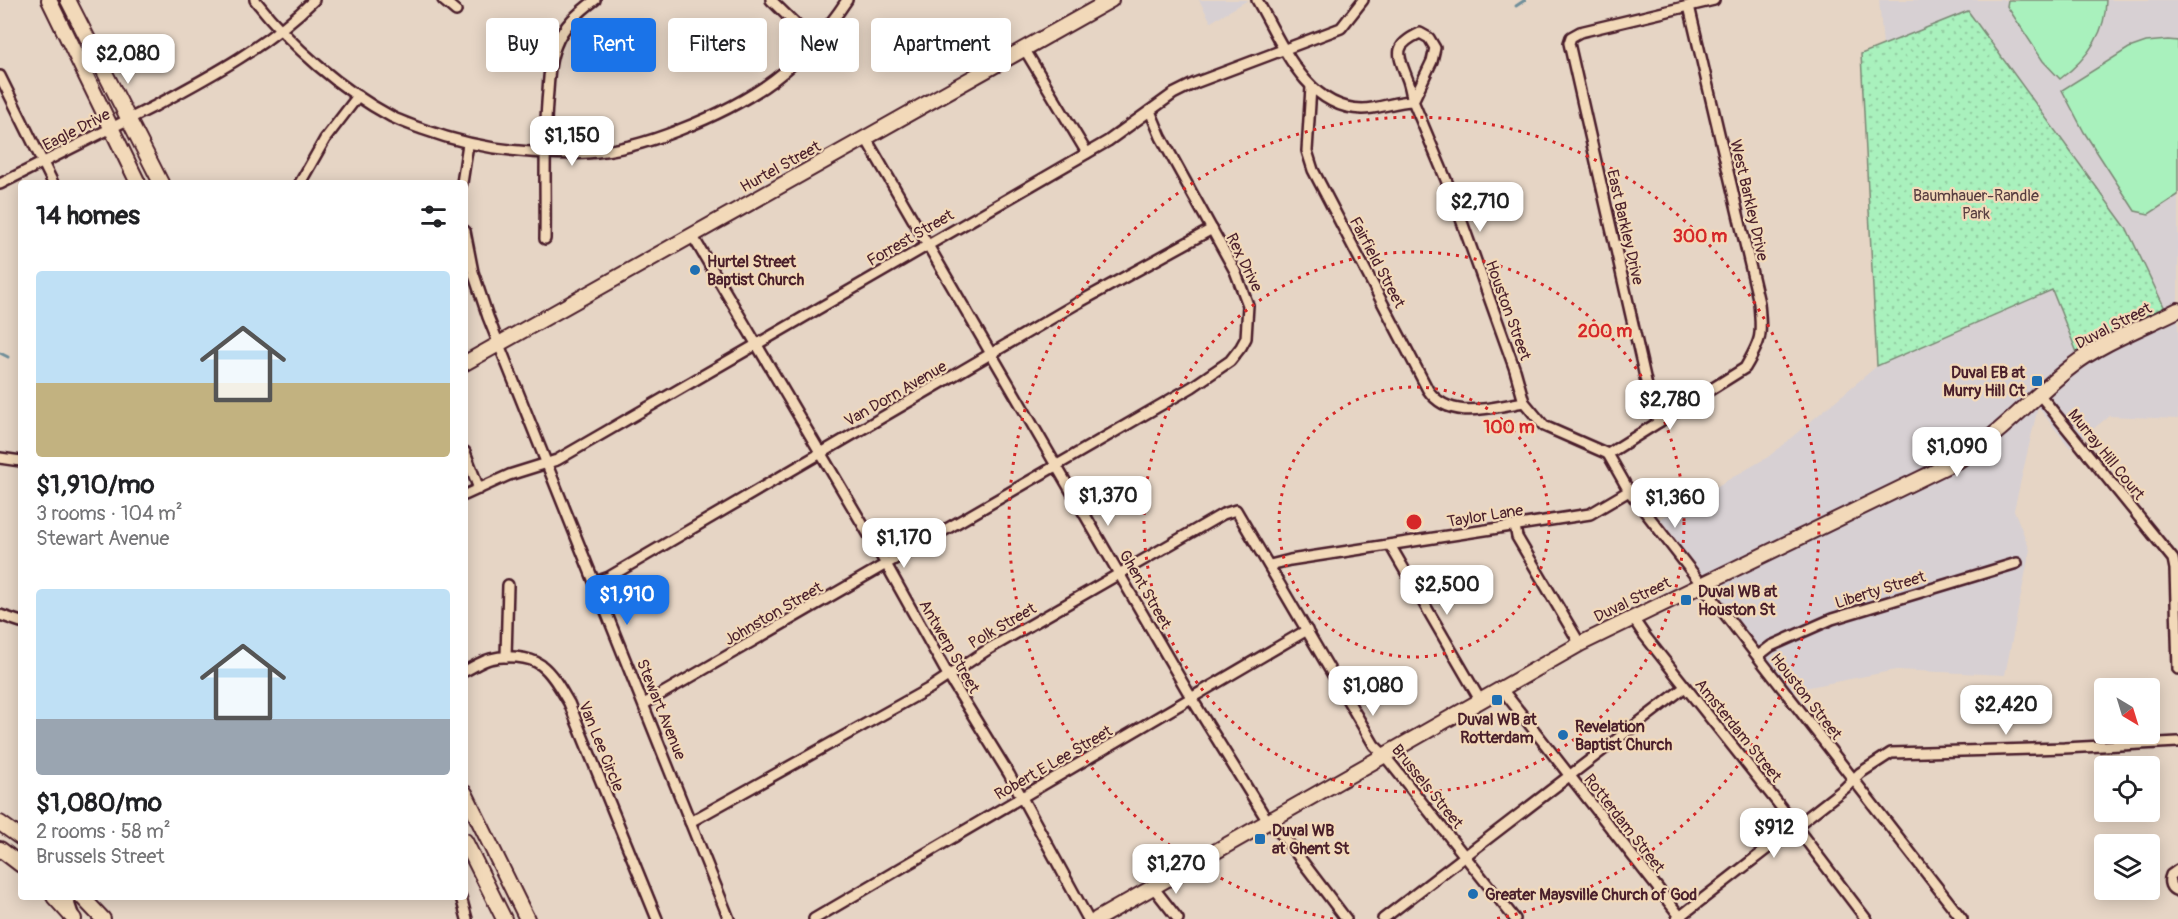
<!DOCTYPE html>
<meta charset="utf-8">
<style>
body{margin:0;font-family:Pangolin,sans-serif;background:#f2f2f2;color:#202124;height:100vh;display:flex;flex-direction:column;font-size:22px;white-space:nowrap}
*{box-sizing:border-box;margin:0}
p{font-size:20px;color:#757577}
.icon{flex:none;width:33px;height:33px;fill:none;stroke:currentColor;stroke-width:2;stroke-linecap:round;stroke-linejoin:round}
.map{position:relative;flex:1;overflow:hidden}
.drawer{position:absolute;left:18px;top:180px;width:450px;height:720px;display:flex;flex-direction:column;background:#fff;border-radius:6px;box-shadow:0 3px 15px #0003}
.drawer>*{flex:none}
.top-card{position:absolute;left:486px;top:18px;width:570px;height:54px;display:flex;gap:12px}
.needle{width:39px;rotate:142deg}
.buttons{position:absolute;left:2094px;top:678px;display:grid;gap:12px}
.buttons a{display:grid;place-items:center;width:66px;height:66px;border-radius:6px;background:#fff;box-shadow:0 3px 15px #0003;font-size:30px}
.price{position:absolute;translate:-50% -51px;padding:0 14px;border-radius:12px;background:#fff;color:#222;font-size:20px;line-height:39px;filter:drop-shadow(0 2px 3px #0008)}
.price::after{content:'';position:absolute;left:50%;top:36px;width:18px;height:14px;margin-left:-9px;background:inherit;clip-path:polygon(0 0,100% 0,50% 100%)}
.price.active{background:#1a73e8;color:#fff}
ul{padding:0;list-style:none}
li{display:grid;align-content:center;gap:12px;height:318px;padding:0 18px}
li span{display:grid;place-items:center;height:186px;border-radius:6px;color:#555}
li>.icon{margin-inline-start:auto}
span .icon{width:108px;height:108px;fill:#fffc;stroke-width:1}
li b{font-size:26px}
h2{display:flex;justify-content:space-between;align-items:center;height:72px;padding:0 18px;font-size:26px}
.tag{padding:0 21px;border-radius:6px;background:#fff;box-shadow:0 3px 15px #0003;font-size:21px;line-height:54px}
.tag.active{background:#1a73e8;color:#fff}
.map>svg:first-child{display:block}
</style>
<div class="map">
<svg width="2178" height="919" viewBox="0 0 2178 919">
<defs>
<pattern id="park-dots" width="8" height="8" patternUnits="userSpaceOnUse" patternTransform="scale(1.5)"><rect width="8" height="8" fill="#a9f1bd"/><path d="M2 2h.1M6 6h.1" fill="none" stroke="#93cea3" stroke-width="1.8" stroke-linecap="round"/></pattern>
</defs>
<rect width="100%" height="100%" fill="#e6d5c5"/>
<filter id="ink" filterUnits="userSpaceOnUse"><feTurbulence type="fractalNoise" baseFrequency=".0167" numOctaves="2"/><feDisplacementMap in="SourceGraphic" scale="12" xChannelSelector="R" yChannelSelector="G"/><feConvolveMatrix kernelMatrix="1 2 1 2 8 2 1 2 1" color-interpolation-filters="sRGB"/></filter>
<g filter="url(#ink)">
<!-- built -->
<g fill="#d7d0d3">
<path d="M1199,0h49l-37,22z"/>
<path d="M1879,0h299v419l-69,-3 -39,32 -32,-41 -24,103 16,40 -25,125 -109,-5 -107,21 -32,-46 -97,-126 108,-62 109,-91 175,-77 27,67 -110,-345 -86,34z"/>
</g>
<!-- green -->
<g fill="#a9f1bd" stroke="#7a8874" stroke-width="1.5">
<path d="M2008,0h98c0,34 -19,59 -46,79l-17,-18 -36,-55z"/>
<path d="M2168,40l10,1v154l-29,19 -14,-3 -51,-79 -22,-42 67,-42 17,-6z"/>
</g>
<!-- park -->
<path fill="url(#park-dots)" stroke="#7a8874" stroke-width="1.5" d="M1968,11l159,218 41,86 -88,45 -28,-70 -175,76 -16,-312z"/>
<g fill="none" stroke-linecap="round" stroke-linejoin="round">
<!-- stream -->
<g stroke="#708f9a" stroke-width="3">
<path d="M1516,6l9,-6"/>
<path d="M0,353l8,4"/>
</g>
<defs>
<g id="street">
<path d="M255,0c37,47 85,89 137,117 10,5 20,8 30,12 33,12 61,19 97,22 22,2 45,4 68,2 31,-2 62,-11 92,-23 75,-29 123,-62 168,-130"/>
<path d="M443,0l13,11"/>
<path d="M771,0l44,43"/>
<path d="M1257,0c24,41 48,108 105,109 17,0 34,-8 51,-8l39,93 63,176 9,32 20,24 64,28"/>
<path d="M1420,33l9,5 6,10 -3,13 -19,40c-2,-7 -3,-16 -6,-23 -9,-24 -15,-32 13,-45z"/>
<path d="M1025,50l62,103"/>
<path d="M0,76l53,107"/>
<path d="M1311,87l-4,64 6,19 115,220c22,32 64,17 96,12"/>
<path d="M865,137l327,562 75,121 16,16 63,83"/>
<path d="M300,183l25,-44 33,-43"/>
<path d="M462,183l6,-39"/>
<path d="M0,184c52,-26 103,-52 155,-78 56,-30 114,-61 159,-106"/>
<path d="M465,231l8,41 15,45 241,602"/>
<path d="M692,235l194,329 62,111 61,99 79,145"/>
<path d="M545,239c1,-49 -2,-99 3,-148 1,-15 2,-32 8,-46 7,-19 23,-33 39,-45"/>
<path d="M2039,394l134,165 2,10 3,100"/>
<path d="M1659,422l-7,-14 -83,-365 2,-6 9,-5 134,-32"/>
<path d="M465,452l14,37"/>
<path d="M1608,454l21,37 333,428"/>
<path d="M1608,454l137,-86c17,-29 17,-32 14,-65l-70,-297"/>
<path d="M0,458l21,3"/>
<path d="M465,495l44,-20 48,-15 551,-319 65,-47 22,-11 146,-55 22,-28"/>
<path d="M1515,526l2,11 63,107"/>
<path d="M1390,545l90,155"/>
<path d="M1270,565l20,-5 300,-46 39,-23"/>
<path d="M595,582l14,-5 467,-273 136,-75"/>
<path d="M0,615l21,7"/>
<path d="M1632,617l13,19 132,166 89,117"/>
<path d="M1758,656l13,-10 61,-27 185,-56"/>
<path d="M506,657l2,-72"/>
<path d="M465,671c8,-4 17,-10 25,-12 15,-4 39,-3 51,6 12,9 20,25 28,38l88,216"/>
<path d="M1501,688l181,231"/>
<path d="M644,704l548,-317 38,-26 11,-14 5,-9 2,-33 -13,-34 -74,-134 -11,-26"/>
<path d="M690,822l240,-134 57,-38 236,-136 13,-4 138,235 10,10 131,164"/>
<path d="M2178,870l-7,5c-3,7 -1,14 7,16"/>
<path d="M1153,887l25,32"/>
<path d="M67,897l7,20"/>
<path d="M461,897l6,22"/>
<path d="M814,919l493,-289"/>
<path d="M1383,919l302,-232"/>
<path d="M1677,919l168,-131 15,-15 31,-20 173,-5 114,-6"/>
</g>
<g id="secondary">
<path d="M49,0l89,183"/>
<path d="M68,0l93,183"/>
<path d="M465,363l646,-363"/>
<path d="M465,793l62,126"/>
<path d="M0,823l21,15"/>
<path d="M465,841l39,78"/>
<path d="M0,849l21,16"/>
<path d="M54,897l20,22"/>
<path d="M82,897l21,22"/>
<path d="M1097,919l483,-275 379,-184c42,-26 74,-64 113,-94 27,-22 74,-40 106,-56"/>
</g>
</defs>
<!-- street casing -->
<use href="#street" stroke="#4a1f2b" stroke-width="14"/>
<!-- secondary casing -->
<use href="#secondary" stroke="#4a1f2b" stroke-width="18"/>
<!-- street -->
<use href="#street" stroke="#f2d9b9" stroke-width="9"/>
<!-- secondary -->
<use href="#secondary" stroke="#f2d9b9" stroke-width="14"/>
</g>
</g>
<!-- distance rings -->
<g fill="none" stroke="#d62828" stroke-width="3" stroke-dasharray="3 6">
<circle cx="1414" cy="522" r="135"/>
<circle cx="1414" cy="522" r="270"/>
<path d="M1333 919A405 405 0 1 1 1495 919"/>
</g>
<!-- markers -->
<g fill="#1f6fb2" stroke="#f2d9b9" stroke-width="2">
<circle cx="695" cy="270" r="6"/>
<rect x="2031" y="375" width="12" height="12" rx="3"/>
<rect x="1680" y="594" width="12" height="12" rx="3"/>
<rect x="1491" y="694" width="12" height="12" rx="3"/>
<circle cx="1563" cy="735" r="6"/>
<rect x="1254" y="833" width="12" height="12" rx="3"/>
<circle cx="1473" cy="894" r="6"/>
</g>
<g text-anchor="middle" stroke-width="4.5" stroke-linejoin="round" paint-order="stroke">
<!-- street labels -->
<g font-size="16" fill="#4a1f2b" stroke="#f2d9b9">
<text transform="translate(76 129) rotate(-27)" y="6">Eagle Drive</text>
<text transform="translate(780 166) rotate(-29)" y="6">Hurtel Street</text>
<text transform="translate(1750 200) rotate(77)" y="6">West Barkley Drive</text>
<text transform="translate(1626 227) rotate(77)" y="6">East Barkley Drive</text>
<text transform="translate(910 237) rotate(-30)" y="6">Forrest Street</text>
<text transform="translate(1245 262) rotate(64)" y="6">Rex Drive</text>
<text transform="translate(1378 262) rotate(62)" y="6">Fairfield Street</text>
<text transform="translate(1509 310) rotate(70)" y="6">Houston Street</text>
<text transform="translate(2113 325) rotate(-27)" y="6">Duval Street</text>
<text transform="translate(895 393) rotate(-30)" y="6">Van Dorn Avenue</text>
<text transform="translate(2107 454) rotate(51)" y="6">Murray Hill Court</text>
<text transform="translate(1485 515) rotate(-9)" y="6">Taylor Lane</text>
<text transform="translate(1146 589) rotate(60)" y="6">Ghent Street</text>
<text transform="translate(1880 589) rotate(-17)" y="6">Liberty Street</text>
<text transform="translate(1632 599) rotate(-26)" y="6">Duval Street</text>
<text transform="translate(773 613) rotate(-30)" y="6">Johnston Street</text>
<text transform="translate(1002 625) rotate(-30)" y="6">Polk Street</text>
<text transform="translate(950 646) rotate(60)" y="6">Antwerp Street</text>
<text transform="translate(1807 696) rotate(52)" y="6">Houston Street</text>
<text transform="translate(662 709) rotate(68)" y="6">Stewart Avenue</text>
<text transform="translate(1739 730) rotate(51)" y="6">Amsterdam Street</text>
<text transform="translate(602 746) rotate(68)" y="6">Van Lee Circle</text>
<text transform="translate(1053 762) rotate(-30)" y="6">Robert E Lee Street</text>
<text transform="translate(1428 786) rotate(51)" y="6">Brussels Street</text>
<text transform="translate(1625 823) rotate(52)" y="6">Rotterdam Street</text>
</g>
<!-- park labels -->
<g font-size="16" fill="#583e41" stroke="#f2d9b9">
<text x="1976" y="201">Baumhauer-Randle<tspan x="1976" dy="18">Park</tspan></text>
</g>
<!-- poi labels -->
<g font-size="16" font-weight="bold" fill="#4a1f2b" stroke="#f2d9b9" text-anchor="start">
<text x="707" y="267">Hurtel Street<tspan x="707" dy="18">Baptist Church</tspan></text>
<text x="2025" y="378" text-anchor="end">Duval EB at<tspan x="2025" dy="18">Murry Hill Ct</tspan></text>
<text x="1698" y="597">Duval WB at<tspan x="1698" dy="18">Houston St</tspan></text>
<text x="1497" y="725" text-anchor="middle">Duval WB at<tspan x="1497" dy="18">Rotterdam</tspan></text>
<text x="1575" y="732">Revelation<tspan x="1575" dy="18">Baptist Church</tspan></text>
<text x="1272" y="836">Duval WB<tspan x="1272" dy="18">at Ghent St</tspan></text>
<text x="1485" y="900">Greater Maysville Church of God</text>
</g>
</g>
<circle cx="1414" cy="522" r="9" fill="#d62828" stroke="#f2d9b9" stroke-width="3"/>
<g font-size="18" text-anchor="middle" font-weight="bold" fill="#d62828" stroke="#f2d9b9" stroke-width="4.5" stroke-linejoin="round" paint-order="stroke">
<text x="1700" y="242">300 m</text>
<text x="1605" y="337">200 m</text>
<text x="1509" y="433">100 m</text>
</g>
</svg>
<div class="buttons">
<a><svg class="needle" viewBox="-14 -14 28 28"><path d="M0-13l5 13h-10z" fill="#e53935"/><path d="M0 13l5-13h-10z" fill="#757577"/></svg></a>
<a><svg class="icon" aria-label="locate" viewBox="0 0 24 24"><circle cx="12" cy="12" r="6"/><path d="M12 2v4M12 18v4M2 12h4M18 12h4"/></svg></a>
<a><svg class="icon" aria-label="layers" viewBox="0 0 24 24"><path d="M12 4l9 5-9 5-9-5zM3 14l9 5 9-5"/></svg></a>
</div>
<b class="price" style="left:128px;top:85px">$2,080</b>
<b class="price" style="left:572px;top:167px">$1,150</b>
<b class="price" style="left:1480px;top:233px">$2,710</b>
<b class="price" style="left:1670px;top:431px">$2,780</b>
<b class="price" style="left:1957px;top:478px">$1,090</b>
<b class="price" style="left:1108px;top:527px">$1,370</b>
<b class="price" style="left:1675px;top:529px">$1,360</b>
<b class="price" style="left:904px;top:569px">$1,170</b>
<b class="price" style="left:1447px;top:616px">$2,500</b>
<b class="price active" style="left:627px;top:626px">$1,910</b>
<b class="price" style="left:1373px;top:717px">$1,080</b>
<b class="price" style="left:2006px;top:736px">$2,420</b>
<b class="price" style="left:1774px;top:859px">$912</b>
<b class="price" style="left:1176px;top:895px">$1,270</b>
<div class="top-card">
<a class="tag">Buy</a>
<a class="tag active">Rent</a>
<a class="tag">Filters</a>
<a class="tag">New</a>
<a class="tag">Apartment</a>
</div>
<section class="drawer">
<h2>14 homes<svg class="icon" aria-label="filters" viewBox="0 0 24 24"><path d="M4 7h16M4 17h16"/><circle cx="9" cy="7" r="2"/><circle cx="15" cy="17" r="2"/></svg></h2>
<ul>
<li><span style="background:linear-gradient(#bfe0f5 60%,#c2b280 0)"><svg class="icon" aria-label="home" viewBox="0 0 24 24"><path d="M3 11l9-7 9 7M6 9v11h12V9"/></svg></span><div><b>$1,910/mo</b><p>3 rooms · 104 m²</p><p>Stewart Avenue</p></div></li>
<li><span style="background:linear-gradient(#bfe0f5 70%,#9aa5b1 0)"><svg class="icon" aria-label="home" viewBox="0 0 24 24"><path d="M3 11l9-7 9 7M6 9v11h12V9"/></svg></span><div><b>$1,080/mo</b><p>2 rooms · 58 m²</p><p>Brussels Street</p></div></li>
</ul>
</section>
</div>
